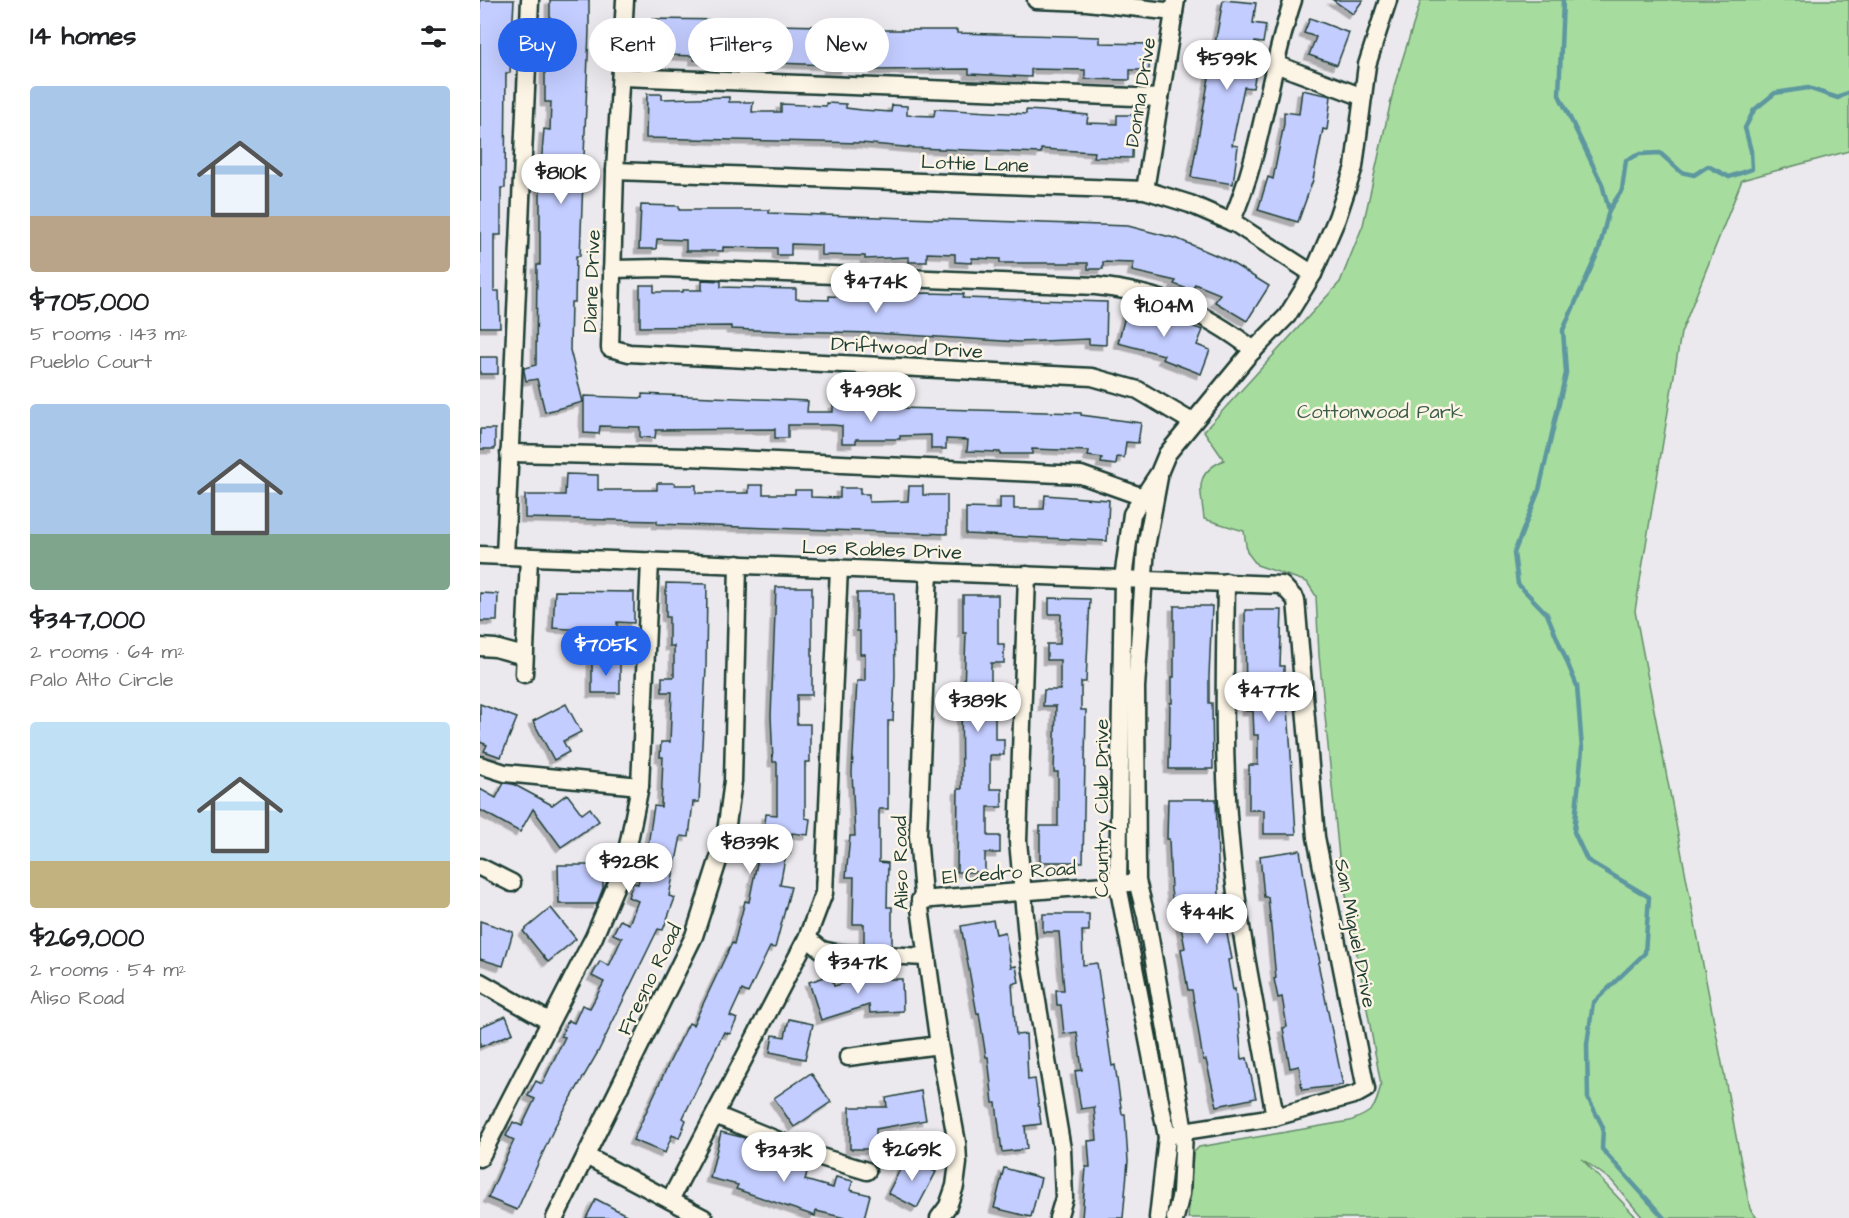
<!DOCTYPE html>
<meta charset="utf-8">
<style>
body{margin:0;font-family:"Architects Daughter",sans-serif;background:#f2f2f2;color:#202124;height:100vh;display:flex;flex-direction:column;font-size:22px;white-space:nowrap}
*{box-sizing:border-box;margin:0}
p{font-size:20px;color:#757577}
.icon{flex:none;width:33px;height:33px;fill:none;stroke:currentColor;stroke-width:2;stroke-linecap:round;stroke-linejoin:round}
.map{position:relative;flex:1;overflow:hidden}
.details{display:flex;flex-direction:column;background:#fff;width:480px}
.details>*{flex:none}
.guide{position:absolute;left:18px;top:18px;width:570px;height:54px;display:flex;gap:12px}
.price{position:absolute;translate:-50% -51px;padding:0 14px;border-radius:21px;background:#fff;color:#222;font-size:20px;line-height:39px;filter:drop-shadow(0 2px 3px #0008)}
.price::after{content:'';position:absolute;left:50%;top:36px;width:18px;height:14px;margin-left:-9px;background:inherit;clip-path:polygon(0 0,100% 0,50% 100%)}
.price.on{background:#2563eb;color:#fff}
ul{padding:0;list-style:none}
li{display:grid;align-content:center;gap:12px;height:318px;padding:0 30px}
li span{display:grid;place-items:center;height:186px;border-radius:6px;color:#555}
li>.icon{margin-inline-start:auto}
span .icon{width:108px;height:108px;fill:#fffc;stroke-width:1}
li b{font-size:26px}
h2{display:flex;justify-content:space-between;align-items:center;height:72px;padding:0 30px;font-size:26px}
.tag{padding:0 21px;border-radius:27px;background:#fff;box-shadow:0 6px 24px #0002;font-size:21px;line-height:54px}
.tag.on{background:#2563eb;color:#fff}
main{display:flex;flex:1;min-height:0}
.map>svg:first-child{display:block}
</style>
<main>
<section class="details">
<h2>14 homes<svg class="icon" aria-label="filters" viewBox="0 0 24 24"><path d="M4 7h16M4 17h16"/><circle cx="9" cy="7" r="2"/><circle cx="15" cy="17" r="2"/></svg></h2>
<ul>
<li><span style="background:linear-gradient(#a9c7e8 70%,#b9a48a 0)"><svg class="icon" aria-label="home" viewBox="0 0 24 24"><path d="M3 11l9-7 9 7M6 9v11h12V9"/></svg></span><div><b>$705,000</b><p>5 rooms · 143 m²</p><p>Pueblo Court</p></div></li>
<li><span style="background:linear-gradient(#a9c7e8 70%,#7fa58c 0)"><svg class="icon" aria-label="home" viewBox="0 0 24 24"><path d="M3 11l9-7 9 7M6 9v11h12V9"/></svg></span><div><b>$347,000</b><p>2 rooms · 64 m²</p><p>Palo Alto Circle</p></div></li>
<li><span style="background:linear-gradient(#bfe0f5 75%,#c2b280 0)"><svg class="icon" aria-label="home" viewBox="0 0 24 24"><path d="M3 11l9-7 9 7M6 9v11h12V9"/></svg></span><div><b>$269,000</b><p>2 rooms · 54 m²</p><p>Aliso Road</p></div></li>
</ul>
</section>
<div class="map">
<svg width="1369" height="1218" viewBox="0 0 1369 1218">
<defs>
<filter id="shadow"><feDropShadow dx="-4.5" dy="4.5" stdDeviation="0" flood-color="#0004"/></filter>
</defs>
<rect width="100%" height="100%" fill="#ebe9ed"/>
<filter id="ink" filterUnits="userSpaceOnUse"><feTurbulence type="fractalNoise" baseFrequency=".0167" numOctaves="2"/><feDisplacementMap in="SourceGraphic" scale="12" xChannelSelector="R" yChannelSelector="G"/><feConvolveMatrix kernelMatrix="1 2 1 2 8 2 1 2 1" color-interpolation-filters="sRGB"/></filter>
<g filter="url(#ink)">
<!-- green -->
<path fill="#a7dc9f" stroke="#638c6a" stroke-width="1.5" d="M941,0h428v151l-107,29 -61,153 -46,278 115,598 7,9h-114l-31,-37 -30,-22 55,59h-449l5,-65 6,-6 151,-26c24,-9 25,-12 31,-36l-42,-228 -20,-202 -3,-59 -9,-14 -50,-17 -10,-13 -3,-21 -40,-12c-3,-30 -11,-45 20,-59l-20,-29 136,-149 23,-57 32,-142z"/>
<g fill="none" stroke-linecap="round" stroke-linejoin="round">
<!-- stream -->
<g stroke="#5d979f" stroke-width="4.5">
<path d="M1083,0l-4,95 43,89 7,26 -10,40 -36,80 3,43 -27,117 -25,63 4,31 29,30 30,72 5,63 -8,83 13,28 62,37 -4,56 -52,50 -6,41 1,54 15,29 -1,22 62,69"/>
<path d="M1129,210l13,-20 4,-30 14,-6 20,-1 21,19 13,3 14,-9 21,11 23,-8 -1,-18 -6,-23 9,-18 21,-17 33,-5 30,10 11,-6"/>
</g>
</g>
<!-- building -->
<g fill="#c3cdff" stroke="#1f3d34" stroke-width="1.5" filter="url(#shadow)">
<path d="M0,0h34l-4,73h-4l-1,115h-4v47h-7v56h5l1,36h-20z"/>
<path d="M70,0h39v31l-9,225h-4l-1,46h-4l-1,48 13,52 -38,10 -8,-33 -11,2 -2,-10v-3l12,-3 1,-100h3v-86l4,-50 6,1 1,-28h-6v-40h12v-30h-7z"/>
<path d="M743,0l33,3 -3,20 13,2 -3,18 -8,-1 -5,29 6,1 -3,16 -9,-1 -12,58 6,1 -5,38 -42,-7z"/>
<path d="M853,0h30l-10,14z"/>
<path d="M830,18l39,15 -12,32 -28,-10 7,-18 -12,-4z"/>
<path d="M169,19l84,1 43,3v2l92,2v3h89v3l143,4v6l50,1 -1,26h-19v10l-45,-1v-9l-54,-1v8l-62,-3v-5l-94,1v-8l-30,-1v8h-17l1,-4 -135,-5v-4l-27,-1v6l-20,-1z"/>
<path d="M822,90l29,6 -4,34 -4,-1 -10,51 -15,42 -40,-12 10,-33 5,2 11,-55v-12l15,2z"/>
<path d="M167,94h15v5l67,-2v5h24l-1,10h29v-8l45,2v-3l20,1v4l16,2 29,2 1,-7 15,1v9l27,1 1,-7 91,5v-4l17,1 45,4 -1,8 30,1v-9h16l-1,43 -38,-1 1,-5 -54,-3v4l-126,-5 -54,-5 -215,-5z"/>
<path d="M161,205l38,1v4h90v3l359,13 50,13 49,21 42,26 -22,35 -32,-19 5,-8 -25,-10 -3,7 -18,-7 2,-3 -44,-10 2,-8 -31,-1v7h-15v-6h-88v-4l-28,-1v5l-17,-1v-8l-28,-1v9h-18v-5l-44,2v-3l-44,-1v-10l-30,-1v11h-14v-7l-54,-1v4h-37v-11l-29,-1 -1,10h-17z"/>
<path d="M222,280l19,1v6l75,2v10l33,1v-4l21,1v-5h17v6l28,1 1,-5 31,-1 37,1 -1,4 144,4 -1,43 -17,-1v-5l-70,3 -145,-9 -95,-2 -48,-2v-3l-91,1v-42h14v7h29v-2h19z"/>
<path d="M648,305l24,6 1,-3 4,1 7,3 -1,4 40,14 -6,15 13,5 -9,24 -39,-15 2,-4 -46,-12z"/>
<rect x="0" y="357" width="18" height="17"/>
<path d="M162,394l166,7 -1,11h26v-8h23l44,1v3l181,5v2l60,8 -3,20 -12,-1 -2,16 -7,-1 -1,8 -15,-2 1,-5 -14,-2 1,-5 -57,-2v5h-32v-2l-33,-1 1,-11 -22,-1v10h-15v-14l-31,1v3h-44v4h-14v-17l-9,-1h-45v13h-13v-9l-119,1 -1,8 -15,-1v-10l-40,-1 -1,8 -15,-1v-37l58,2z"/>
<rect x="0" y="429" width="15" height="20"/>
<path d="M86,474l32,1v15h59v-7h18v2h21v8h53v-8h14v9h32v-4h16v7l29,1v-10h20v6h9v8l39,-1 1,-15h14v9h24v39l-290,-10v-3l-132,-3v-23h40z"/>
<path d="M565,495l64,5 -2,41 -141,-7v-26l34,1v-12h14v12h30z"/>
<path d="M186,583l41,1 -1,84 -7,134h-6l-4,35 -8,-1 -12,60 6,2 -12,32 -5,-1 -60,123 -43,74 -38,84 -29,-12 26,-58 -8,-4 7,-14 9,4 13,-27 -7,-3 8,-15 6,3 23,-47 -4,-1 7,-16 6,3 8,-18 8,3 14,-26 -12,-6 8,-15 9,5 13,-28 -9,-4 7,-14 9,4 9,-23 -10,-4 5,-14 5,1 8,-39h2l6,-39 7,1 2,-50h-3l1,-15h9l2,-50h-10v-15h12v-31h-5v-29h-3z"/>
<path d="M296,587h36v108h-15v29h13v38h-5v56l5,1 -2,16 -16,-2 -2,21 -4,-1 -6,32 11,2 -16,61 -5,-1 -22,46 -6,-3 -12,26 7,3 -7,15 -6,-2 -41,86 3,2 -7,18 -7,-3 -7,18 -32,-13 36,-77 20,-40 4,2 39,-82 2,1 11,-43 4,1 9,-44 3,1 5,-45 11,1v-53h-4l-2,-46z"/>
<path d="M75,591l79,1v31l-17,-1v10l-64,-4z"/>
<path d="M0,593l18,1 -1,27h-17z"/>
<path d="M377,593h37l1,82 -2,46h-5v88h-9v53l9,1 -1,44h5v38l-28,-1v-20h-11l1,-47h-8l4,-41h5l-3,-64 5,-91h8v-27h-5v-23h-3z"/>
<path d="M483,595h35v49h6v19h-13v26h4v50h9v16h-14v34h12v18h-14v29h12v17h-15v19h-28l1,-83h4l-1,-100h3l2,-56h-3z"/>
<path d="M569,598l41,1 -4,83h-5v28h5l-3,152h-43v-36h18v-54h-4l2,-66h-13l1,-16h16v-30h-13v-16h13l1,-30h-12z"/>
<path d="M694,606h38l-3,71v26h3l1,66h-44l1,-66h2v-26h2z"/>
<path d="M765,610h37l-2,56h4v26h3l9,142h-32v-24h-15v-45h9v-30h-4l-1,-24h-7z"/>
<rect x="112" y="661" width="28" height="32"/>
<path d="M0,704l37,14 -16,39 -17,-6 3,-6 -7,-3z"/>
<path d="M86,704l15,28 -18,9 6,11 -15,8 -21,-39z"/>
<path d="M24,783l9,1 39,21 15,-11 15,20 8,-6 9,13 -38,26 -28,-38 -13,23 -40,-22v-21l16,9z"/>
<path d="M688,799h48l3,95 13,65 -4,1 5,30 2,-1 7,70 5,-1 9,40 -39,8 -11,-46h-3l-11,-70h-4l-3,-17 -4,-24 4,-1 -6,-32h-4l-4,-26 -2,-51h-2z"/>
<path d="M820,850l11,72 9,40 -2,1 25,122 -41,5 -3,-24 -9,2 -7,-40 4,-1 -5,-30 -4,1 -4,-19 2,-1 -8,-81h-4l-4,-41z"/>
<path d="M78,865h41v15h4v8l-6,16h-38z"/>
<path d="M71,908l25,31 -28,23 -25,-31z"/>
<path d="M563,914h46v17h-7l1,34 14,-2 15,103 3,-1 7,49h3l3,47 -5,57h-41l4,-51h4l-2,-26 9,-1 -3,-33 -13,2 -6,-38 7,-1 -5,-38 -13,2 -3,-29h-4l-1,-15h8l-5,-58h-16z"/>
<path d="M513,920l3,14 9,-2 6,35 5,-1 3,16 -7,2 4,51 10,-1 2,46 7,-1 6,45 -16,2 2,23 -25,3 -6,-49h-3l-5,-46h-2l-7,-44 -2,1 -16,-88z"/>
<path d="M0,921l33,11 -10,34 -23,-7z"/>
<path d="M351,975l3,11 35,-10 19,-1v4h14l1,32 -33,2 -1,-8 -48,15 -12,-38z"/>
<path d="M26,1016l7,17 -33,14v-20z"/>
<path d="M309,1019l24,5 -8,35 -35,-7 3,-17 12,2z"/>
<path d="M331,1073l20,29 -37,25 -20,-29z"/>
<path d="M441,1091l5,29 -50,9v20h-26v-42h37l-1,-9z"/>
<path d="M241,1132l24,6 -4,14 49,18 2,-7 16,5 -3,12 28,8 3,-11 17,4 -3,9 20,5 -6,23h-19l-29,-7 -1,5 -79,-27 2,-4 -28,-7z"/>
<path d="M427,1156l29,16 -19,36 -29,-15z"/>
<path d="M524,1168l37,10 -10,39 -37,-9z"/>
<path d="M116,1199l36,19h-46z"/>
</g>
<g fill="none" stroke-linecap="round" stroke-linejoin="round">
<defs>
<g id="minor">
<path d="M145,0l-10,171 -5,177 19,5 463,24 46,13 54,32"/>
<path d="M556,0l51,2 87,10"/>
<path d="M795,64l88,33"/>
<path d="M142,77l538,21"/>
<path d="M135,171l530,19 45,14 46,20 77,50"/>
<path d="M665,190l31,-190"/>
<path d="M751,222c32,-71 37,-149 62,-222"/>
<path d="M132,269l50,-1 434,18c64,7 107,25 158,64"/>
<path d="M29,453l180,4 392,18 62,22"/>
<path d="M679,477l-13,70 -10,140 1,194 9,35 38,215 -3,63 -6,24"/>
<path d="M0,555l802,30 14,15 20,237 50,252 -9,5 -82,23 -91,14 -17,6"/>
<path d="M25,556l25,-556"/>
<path d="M449,571l-11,264 5,60 -3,13 19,137 18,98 1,20 -3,23 -7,20 -9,12"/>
<path d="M547,575l-9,266 10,107 34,201 2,49 -6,20"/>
<path d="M746,582c-1,89 -4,180 5,269 9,89 29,177 44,266"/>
<path d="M0,647l15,1 29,8"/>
<path d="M44,674l5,-117"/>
<path d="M0,765l25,8 135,13"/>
<path d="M0,867l32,16"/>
<path d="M440,900l209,-17"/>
<path d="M327,938l15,12 14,3 91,4"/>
<path d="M0,982l69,39"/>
<path d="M368,1057l91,-12"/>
<path d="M235,1115l96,39 56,17"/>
<path d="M106,1156l118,62"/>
<path d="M0,1158l114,-221 30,-71 16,-80 10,-225"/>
<path d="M190,1200l137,-262 17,-45 15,-325"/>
<path d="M75,1218l139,-282 31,-97 8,-58 5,-217"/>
<path d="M678,1218l9,-81 -49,-252 5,-307 9,-64 27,-41 8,-19 79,-96 41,-42 26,-42 24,-56 17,-51 13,-102 21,-65"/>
</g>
</defs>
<!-- minor casing -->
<use href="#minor" stroke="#1f3d34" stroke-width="21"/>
<!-- minor -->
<use href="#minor" stroke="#fcf5e5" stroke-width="16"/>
</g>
</g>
<g text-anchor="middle" stroke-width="5" stroke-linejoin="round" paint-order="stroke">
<!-- street labels -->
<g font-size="20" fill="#1f3d34" stroke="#fcf5e5">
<text transform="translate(660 92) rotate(-81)" y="7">Donna Drive</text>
<text transform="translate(495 163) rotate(2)" y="7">Lottie Lane</text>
<text transform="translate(111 281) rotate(-88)" y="7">Diane Drive</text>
<text transform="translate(427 347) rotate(3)" y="7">Driftwood Drive</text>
<text transform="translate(402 549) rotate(2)" y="7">Los Robles Drive</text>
<text transform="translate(621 808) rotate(-90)" y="7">Country Club Drive</text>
<text transform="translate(420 863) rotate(-91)" y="7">Aliso Road</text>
<text transform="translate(529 872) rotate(-4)" y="7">El Cedro Road</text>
<text transform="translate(876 933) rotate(79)" y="7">San Miguel Drive</text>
<text transform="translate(169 979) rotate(-64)" y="7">Fresno Road</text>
</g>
<!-- park labels -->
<g font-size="20" fill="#3a5d49" stroke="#fcf5e5">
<text x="900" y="418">Cottonwood Park</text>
</g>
</g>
</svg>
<b class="price" style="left:747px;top:91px">$599K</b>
<b class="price" style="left:81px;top:205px">$810K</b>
<b class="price" style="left:396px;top:314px">$474K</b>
<b class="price" style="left:684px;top:338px">$1.04M</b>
<b class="price" style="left:391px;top:423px">$498K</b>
<b class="price on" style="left:126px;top:677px">$705K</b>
<b class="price" style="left:789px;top:723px">$477K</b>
<b class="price" style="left:498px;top:733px">$389K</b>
<b class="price" style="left:270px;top:875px">$839K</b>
<b class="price" style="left:149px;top:894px">$928K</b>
<b class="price" style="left:727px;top:945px">$441K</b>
<b class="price" style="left:378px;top:995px">$347K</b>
<b class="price" style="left:432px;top:1182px">$269K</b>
<b class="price" style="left:304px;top:1183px">$343K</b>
<div class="guide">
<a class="tag on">Buy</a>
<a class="tag">Rent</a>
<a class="tag">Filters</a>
<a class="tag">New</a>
</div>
</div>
</main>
